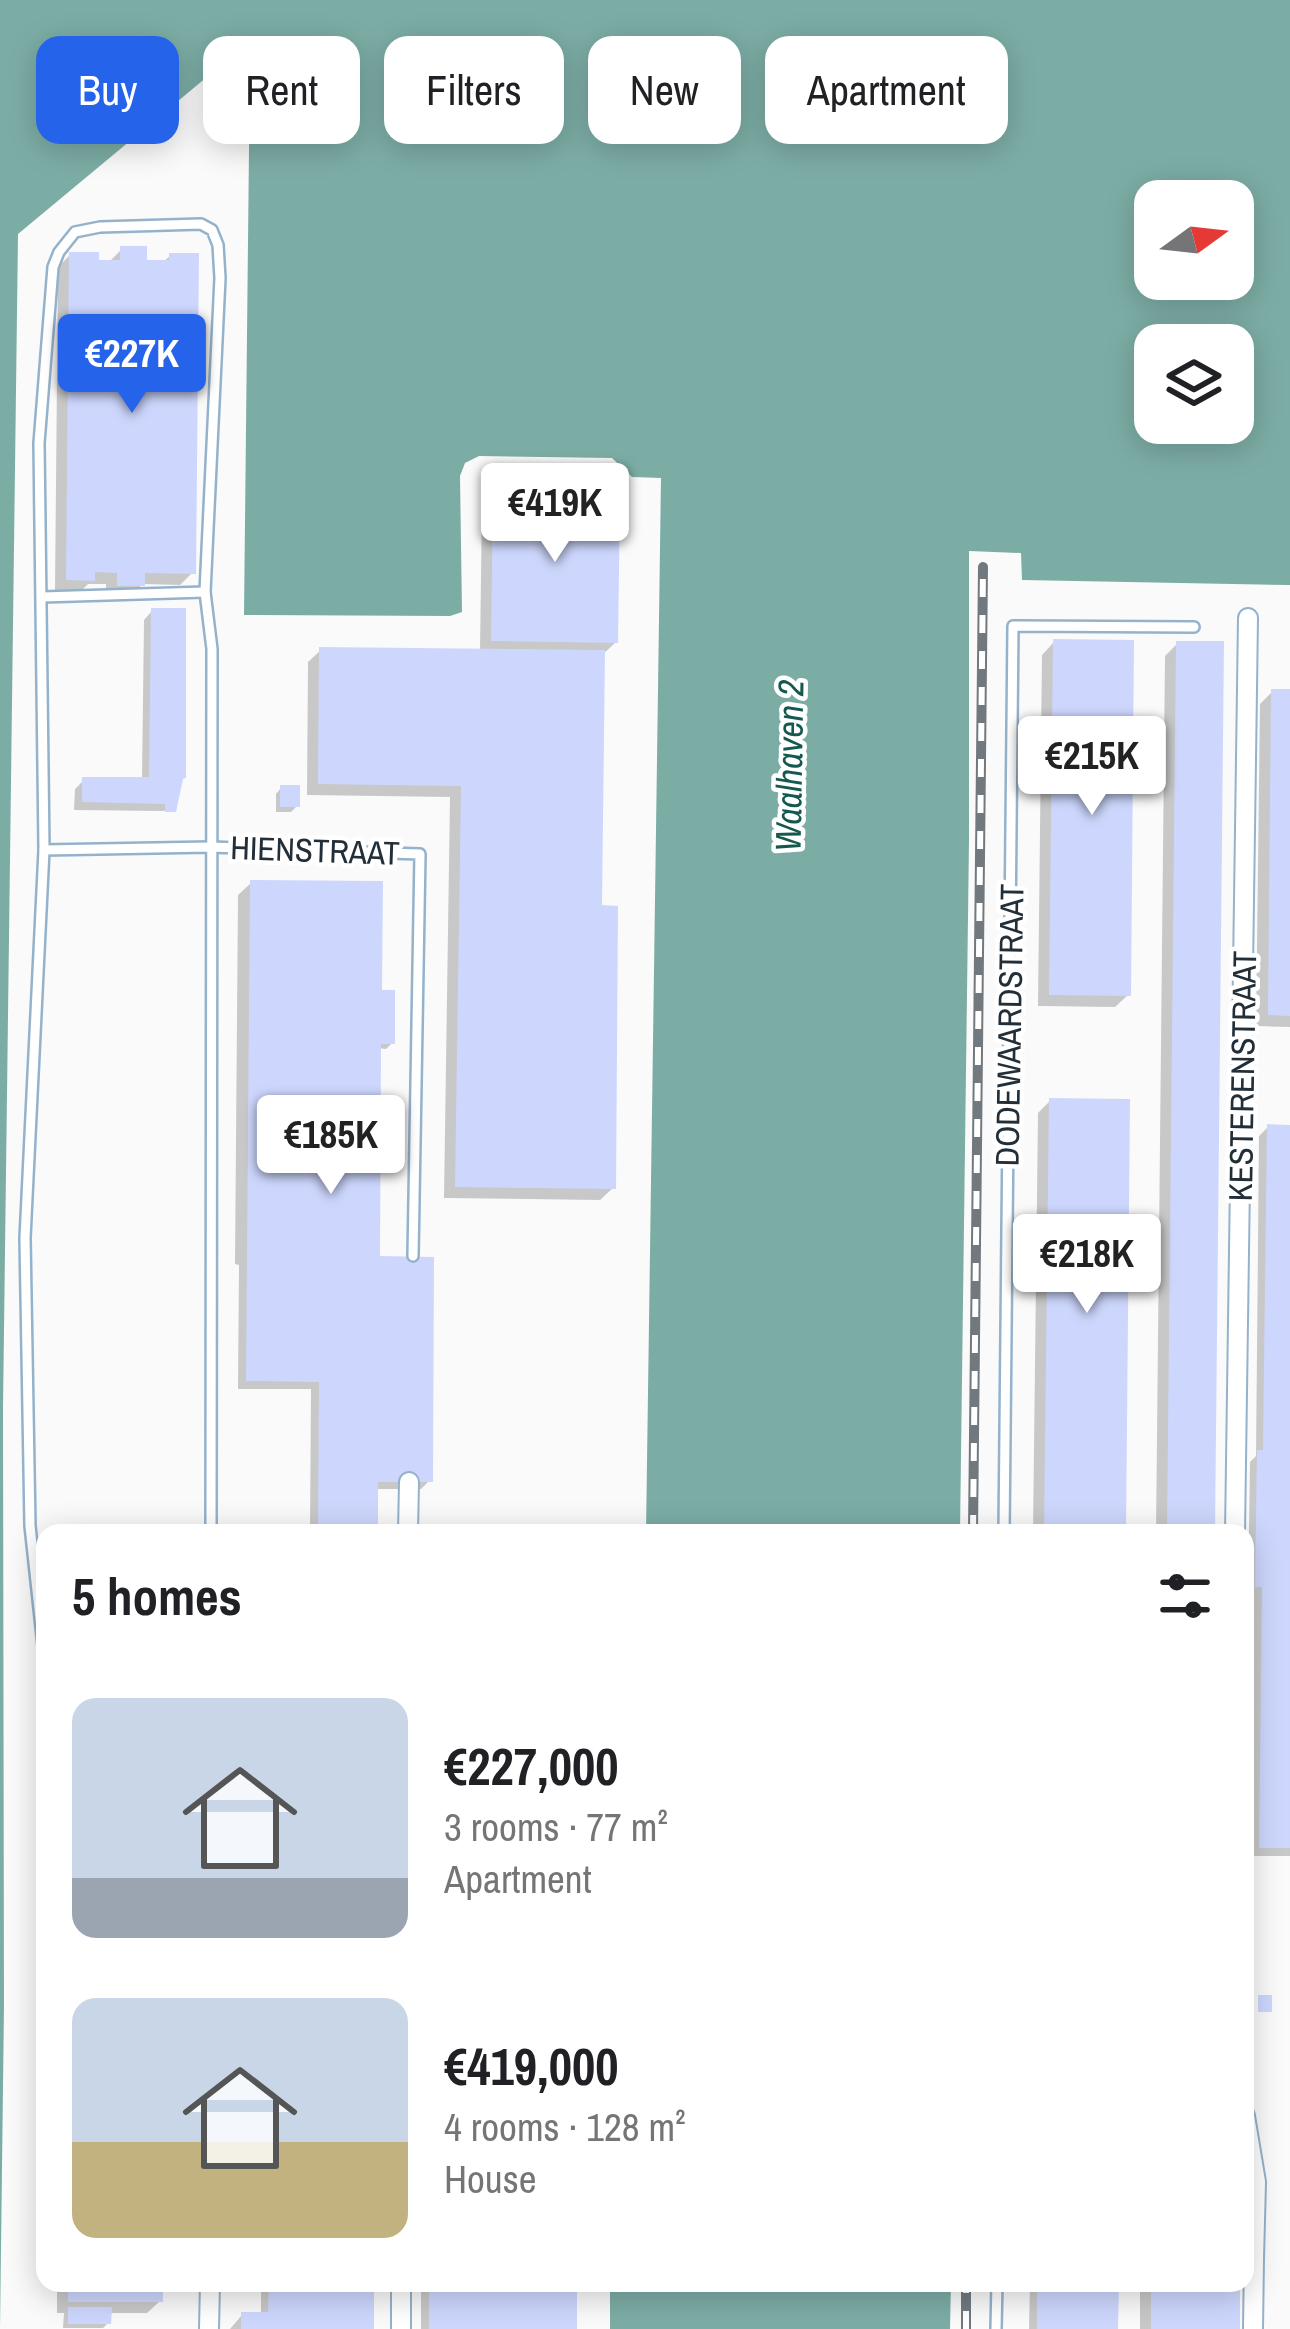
<!DOCTYPE html>
<meta charset="utf-8">
<style>
body{margin:0;font-family:"Archivo Narrow",sans-serif;background:#f6f6f6;color:#202124;height:100vh;display:flex;flex-direction:column;font-size:45px;white-space:nowrap}
*{box-sizing:border-box;margin:0}
p{font-size:39px;color:#757577}
.icon{flex:none;width:66px;height:66px;fill:none;stroke:currentColor;stroke-width:2;stroke-linecap:round;stroke-linejoin:round}
.map{position:relative;flex:1;overflow:hidden}
.drawer{position:absolute;left:36px;top:1524px;width:1218px;height:768px;display:flex;flex-direction:column;background:#fff;border-radius:24px;box-shadow:0 6px 30px #0003}
.drawer>*{flex:none}
.guide{position:absolute;left:36px;top:36px;width:1218px;height:108px;display:flex;gap:24px}
.needle{width:78px;rotate:75deg}
.buttons{position:absolute;left:1134px;top:180px;display:grid;gap:24px}
.buttons a{display:grid;place-items:center;width:120px;height:120px;border-radius:24px;background:#fff;box-shadow:0 6px 30px #0003;font-size:60px}
.price{position:absolute;translate:-50% -102px;padding:0 27px;border-radius:12px;background:#fff;color:#222;font-size:39px;line-height:78px;filter:drop-shadow(0 3px 6px #0008)}
.price::after{content:'';position:absolute;left:50%;top:72px;width:36px;height:27px;margin-left:-18px;background:inherit;clip-path:polygon(0 0,100% 0,50% 100%)}
.price.on{background:#2563eb;color:#fff}
ul{padding:0;list-style:none}
li{display:flex;align-items:center;gap:36px;height:300px;padding:0 36px}
li span{display:grid;place-items:center;flex:none;width:336px;height:240px;border-radius:24px;color:#555}
li>.icon{margin-inline-start:auto}
span .icon{width:144px;height:144px;fill:#fffc;stroke-width:1}
li b{font-size:51px}
h2{display:flex;justify-content:space-between;align-items:center;height:144px;padding:0 36px;font-size:51px}
.chip{padding:0 42px;border-radius:24px;background:#fff;box-shadow:0 6px 30px #0003;font-size:42px;line-height:108px}
.chip.on{background:#2563eb;color:#fff}
.map>svg:first-child{display:block}
</style>
<div class="map">
<svg width="1290" height="2329" viewBox="0 0 1290 2329">
<rect width="100%" height="100%" fill="#fafafa"/>
<!-- water -->
<g fill="#7cada5" fill-rule="evenodd">
<path d="M0,0h1290v585l-268,-5 -1,-27 -52,-2v289l-9,693h-314l15,-1055 -29,-1 -20,-19 -133,-2 -14,7 -5,13 2,136 -12,4 -206,-1 6,-559 -19,1 -213,177 -15,1174 1,598 -4,323zM1155,201h78v78h-78zM1155,345h78v78h-78z"/>
<path d="M610,2283h341l-1,46h-340z"/>
</g>
<!-- shadow -->
<g fill="#0003">
<path d="M122,249l22,14h18l8,-7 23,316 -13,13 -37,-1 -14,13h-23v-13h-18l-8,8 -25,-1 3,-324 12,-12 26,8h12z"/>
<path d="M494,490l122,152 -15,14 -2,252 14,280 -13,12 -156,-2 6,-401 -143,-2 1,-133 13,-12 159,2 2,-150z"/>
<path d="M152,611l21,191 -9,9 -90,-1 1,-21 9,-9h58l2,-160z"/>
<path d="M1054,642l74,353 -13,12 -77,-1 4,-351z"/>
<path d="M1177,644l35,889h-56l9,-877z"/>
<path d="M1272,692h18v335l-34,-1 4,-322z"/>
<path d="M281,788l16,18 -6,6h-15v-18z"/>
<path d="M251,883l128,114 13,46 -6,6 -8,-1 -1,211 53,221 -9,9h-46v44h-65l1,-144h-73l1,-124 -4,-1 3,-369z"/>
<path d="M1050,1101l73,432h-90l5,-420z"/>
<path d="M1268,1127l22,1v728h-39l3,-261h-6l2,-133 6,-6 3,-320z"/>
<path d="M57,2283h103v18l-13,12h-38l-1,10 -5,5h-40l1,-15h-7z"/>
<path d="M235,2283h136v46h-141l12,-14h19v-27l-26,-1z"/>
<rect x="421" y="2283" width="153" height="46"/>
<path d="M1030,2283h86l-1,46h-86z"/>
<path d="M1144,2283h93v46h-97v-42z"/>
</g>
<!-- building -->
<g fill="#cdd7fd">
<path d="M120,246h27v14h22v-7h30l-3,321 -51,-1v13h-28v-13l-22,-1v9l-29,-1 3,-328h30v8h21z"/>
<path d="M493,487l118,1 9,10 -2,145 -127,-2z"/>
<path d="M151,608h35v170l-3,1 -7,33h-11v-8l-83,-2v-25h67z"/>
<path d="M1053,639l81,1 -3,356 -82,-1z"/>
<path d="M1176,641h48l-9,892h-48z"/>
<path d="M319,647l286,3 -3,255 16,1 -2,283 -161,-2 6,-401 -143,-2z"/>
<path d="M1271,689h19v327l-22,-1z"/>
<rect x="280" y="785" width="20" height="22"/>
<path d="M250,880l133,1 -1,109h13v54h-14l-1,212 54,1 -1,225h-55v51h-60l1,-151 -73,-1z"/>
<path d="M1049,1098l81,1 -4,434h-82z"/>
<path d="M1267,1124l23,1v723h-31l3,-261h-7l2,-137h6z"/>
<rect x="1258" y="1995" width="14" height="17"/>
<rect x="68" y="2283" width="95" height="19"/>
<path d="M269,2283h105v46h-133v-17h27z"/>
<rect x="429" y="2283" width="148" height="46"/>
<path d="M1037,2283h82l-1,46h-81z"/>
<rect x="1151" y="2283" width="89" height="46"/>
<path d="M68,2307h44l-1,17h-43z"/>
</g>
<g fill="none" stroke-linecap="round" stroke-linejoin="round">
<defs>
<g id="lane">
<path d="M42,597l163,-5"/>
<path d="M44,850l166,-3 210,7 -7,402"/>
<path d="M1004,1533l9,-907 181,1"/>
<path d="M45,1664l-15,-138 -5,-288 19,-388 -5,-407 14,-176 6,-15 16,-20 25,-5 101,-3 11,6 6,15 2,33 -15,314 7,57 -1,884"/>
<path d="M996,2329l1,-46"/>
</g>
<g id="street">
<path d="M408,1533l1,-51"/>
<path d="M1235,1533l13,-915"/>
<path d="M1245,2116l11,66 -2,76 -9,-10"/>
<path d="M209,2329l1,-46"/>
<path d="M401,2329v-46"/>
<path d="M1253,2329l1,-71"/>
</g>
</defs>
<!-- lane casing -->
<use href="#lane" stroke="#95b2cb" stroke-width="14"/>
<!-- street casing -->
<use href="#street" stroke="#95b2cb" stroke-width="22"/>
<!-- lane -->
<use href="#lane" stroke="#fff" stroke-width="9"/>
<!-- street -->
<use href="#street" stroke="#fff" stroke-width="18"/>
<defs>
<g id="rail">
<path d="M973,1533l10,-966"/>
<path d="M966,2329v-46"/>
</g>
</defs>
<!-- rail casing -->
<use href="#rail" stroke="#71797f" stroke-width="10"/>
<!-- rail -->
<use href="#rail" stroke="#fff" stroke-width="6" stroke-dasharray="18" stroke-linecap="butt"/>
</g>
<g text-anchor="middle" stroke-width="9" stroke-linejoin="round" paint-order="stroke">
<!-- street labels -->
<g font-size="33" fill="#222e38" stroke="#fff">
<text transform="translate(315 850) rotate(2)" y="12">HIENSTRAAT</text>
<text transform="translate(1009 1025) rotate(-89)" y="12">DODEWAARDSTRAAT</text>
<text transform="translate(1242 1076) rotate(-89)" y="12">KESTERENSTRAAT</text>
</g>
<!-- water labels -->
<g font-size="36" font-style="italic" fill="#145850" stroke="#fff">
<text transform="translate(789 766) rotate(-89)" y="13">Waalhaven 2</text>
</g>
</g>
</svg>
<div class="buttons">
<a><svg class="needle" viewBox="-14 -14 28 28"><path d="M0-13l5 13h-10z" fill="#e53935"/><path d="M0 13l5-13h-10z" fill="#757577"/></svg></a>
<a><svg class="icon" aria-label="layers" viewBox="0 0 24 24"><path d="M12 4l9 5-9 5-9-5zM3 14l9 5 9-5"/></svg></a>
</div>
<b class="price on" style="left:132px;top:416px">€227K</b>
<b class="price" style="left:555px;top:565px">€419K</b>
<b class="price" style="left:1092px;top:818px">€215K</b>
<b class="price" style="left:331px;top:1197px">€185K</b>
<b class="price" style="left:1087px;top:1316px">€218K</b>
<div class="guide">
<a class="chip on">Buy</a>
<a class="chip">Rent</a>
<a class="chip">Filters</a>
<a class="chip">New</a>
<a class="chip">Apartment</a>
</div>
<section class="drawer">
<h2>5 homes<svg class="icon" aria-label="filters" viewBox="0 0 24 24"><path d="M4 7h16M4 17h16"/><circle cx="9" cy="7" r="2"/><circle cx="15" cy="17" r="2"/></svg></h2>
<ul>
<li><span style="background:linear-gradient(#c9d6e8 75%,#9aa5b1 0)"><svg class="icon" aria-label="home" viewBox="0 0 24 24"><path d="M3 11l9-7 9 7M6 9v11h12V9"/></svg></span><div><b>€227,000</b><p>3 rooms · 77 m²</p><p>Apartment</p></div></li>
<li><span style="background:linear-gradient(#c9d6e8 60%,#c2b280 0)"><svg class="icon" aria-label="home" viewBox="0 0 24 24"><path d="M3 11l9-7 9 7M6 9v11h12V9"/></svg></span><div><b>€419,000</b><p>4 rooms · 128 m²</p><p>House</p></div></li>
</ul>
</section>
</div>
